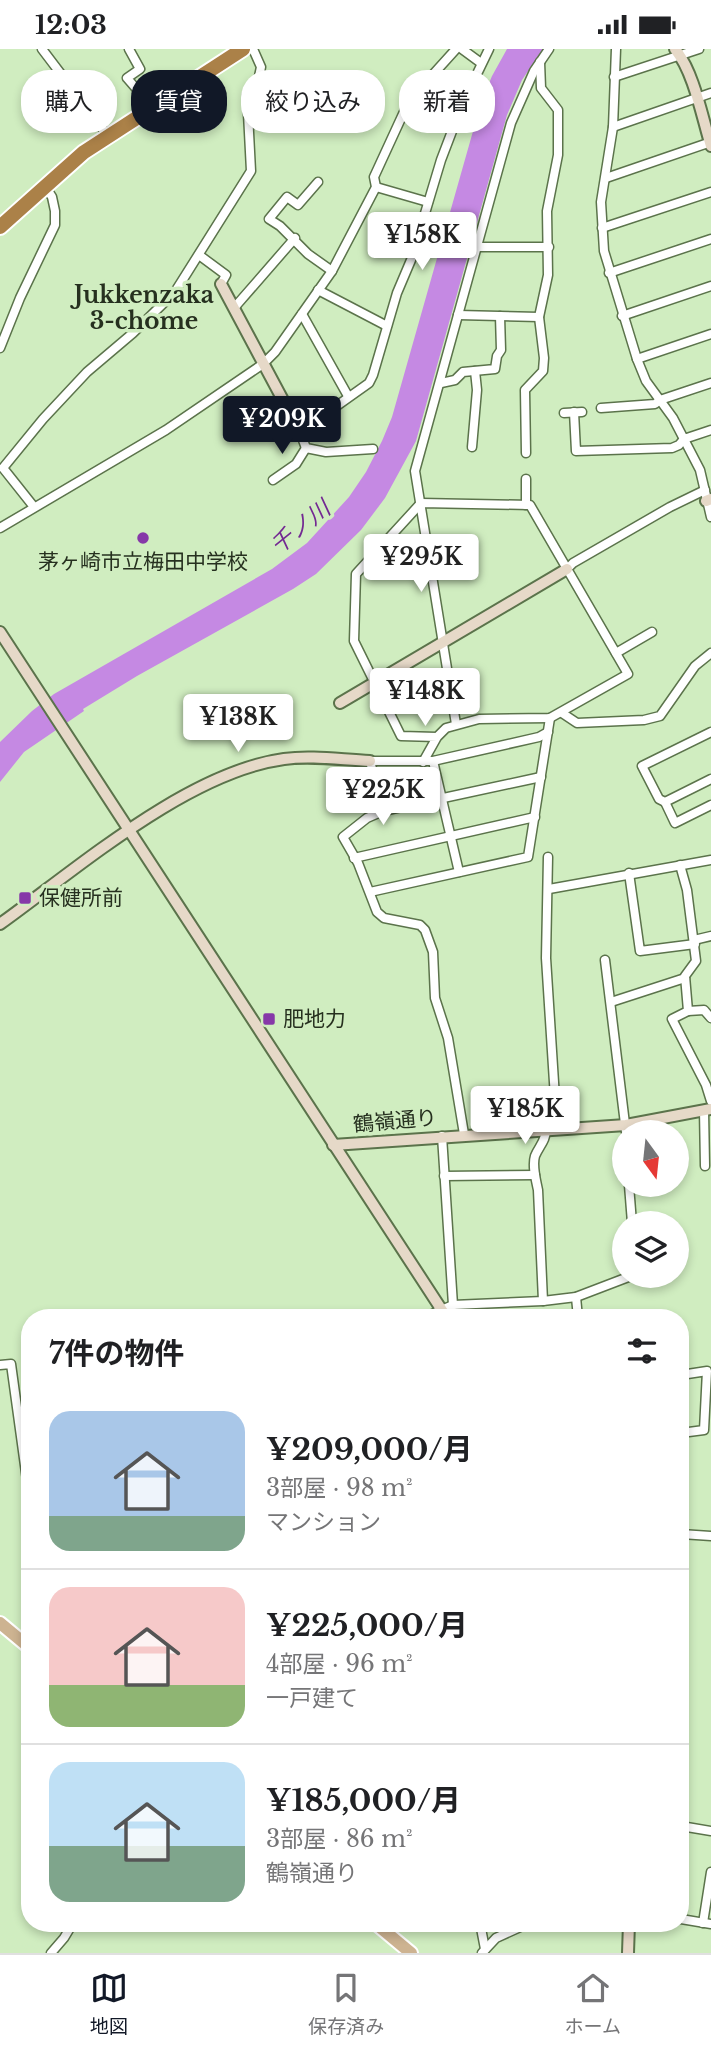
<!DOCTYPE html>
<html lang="ja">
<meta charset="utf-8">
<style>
body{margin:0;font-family:"Libre Baskerville","Noto Sans JP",serif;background:#f6f6f6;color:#202124;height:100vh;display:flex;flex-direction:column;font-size:26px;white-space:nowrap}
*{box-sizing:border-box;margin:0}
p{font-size:23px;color:#757577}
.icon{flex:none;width:38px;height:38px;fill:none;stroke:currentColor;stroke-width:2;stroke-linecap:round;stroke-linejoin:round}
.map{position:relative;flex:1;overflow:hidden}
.panel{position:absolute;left:21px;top:1260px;width:668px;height:623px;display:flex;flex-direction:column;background:#fff;border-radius:28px;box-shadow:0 4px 10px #0003}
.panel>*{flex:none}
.guide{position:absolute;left:21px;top:21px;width:670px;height:63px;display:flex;gap:14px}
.needle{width:46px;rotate:165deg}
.tools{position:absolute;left:612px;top:1071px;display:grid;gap:14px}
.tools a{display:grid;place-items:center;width:77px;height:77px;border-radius:50%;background:#fff;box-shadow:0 4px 10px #0003;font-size:35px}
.price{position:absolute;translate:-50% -60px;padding:0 16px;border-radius:7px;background:#fff;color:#222;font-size:23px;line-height:46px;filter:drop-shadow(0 2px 4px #0008)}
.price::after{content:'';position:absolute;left:50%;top:42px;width:21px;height:16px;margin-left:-10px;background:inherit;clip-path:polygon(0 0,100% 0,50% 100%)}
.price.selected{background:#111827;color:#fff}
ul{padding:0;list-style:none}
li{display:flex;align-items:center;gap:21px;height:175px;padding:0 28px}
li+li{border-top:2px solid #e0e0e0}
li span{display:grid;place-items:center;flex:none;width:196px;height:140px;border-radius:21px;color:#555}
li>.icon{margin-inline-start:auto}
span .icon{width:84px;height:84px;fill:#fffc;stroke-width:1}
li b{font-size:30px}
h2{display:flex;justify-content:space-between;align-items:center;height:84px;padding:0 28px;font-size:30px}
.tag{padding:0 24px;border-radius:28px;background:#fff;box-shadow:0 4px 10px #0003;font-size:24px;line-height:63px}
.tag.selected{background:#111827;color:#fff}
.status{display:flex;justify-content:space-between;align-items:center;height:49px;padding:0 35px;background:#fff;direction:ltr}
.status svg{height:19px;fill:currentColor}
.menu{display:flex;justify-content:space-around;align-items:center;height:98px;border-top:2px solid #e0e0e0;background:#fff;font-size:19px;color:#757577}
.menu a{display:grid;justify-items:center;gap:4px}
.menu .selected{color:#111827}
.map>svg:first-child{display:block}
</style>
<div class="status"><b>12:03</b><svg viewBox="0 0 49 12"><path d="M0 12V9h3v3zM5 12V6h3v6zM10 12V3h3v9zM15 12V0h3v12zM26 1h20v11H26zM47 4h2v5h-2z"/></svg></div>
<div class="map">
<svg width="711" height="1904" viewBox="0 0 711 1904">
<rect width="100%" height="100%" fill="#d0edc0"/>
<!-- water -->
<path fill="#c589e3" d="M507,0h36l-21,31 -15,35 -91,326 -31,57 -24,32 -45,44 -23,15 -156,87 -54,33 1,2 -60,41 -24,30v-40l32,-31 22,-17 218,-125 35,-26 42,-46 17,-25 16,-31 10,-24 89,-314 11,-27z"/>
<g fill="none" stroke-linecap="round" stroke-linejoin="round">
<defs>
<g id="street">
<path d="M42,0l66,87"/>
<path d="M129,0l11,20 -13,9 19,22 4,9"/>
<path d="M462,0l19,14"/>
<path d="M616,0l-3,78 -12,75 3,49 33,108 9,22 27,37 27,52 11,47"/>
<path d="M614,28l85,-28"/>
<path d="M613,78l98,-34"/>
<path d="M606,129l105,-36"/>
<path d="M318,133l-20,23 -11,-8 -18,22 11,7 28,28 24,17"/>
<path d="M376,138l52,15"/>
<path d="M602,179l109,-36"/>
<path d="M477,198h72"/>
<path d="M199,206l27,20 -5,9"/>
<path d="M609,224l102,-34"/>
<path d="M318,241l69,36"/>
<path d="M234,259l61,-70"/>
<path d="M302,265l46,82"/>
<path d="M458,266l81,2"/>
<path d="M622,267l89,-30"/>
<path d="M0,299l20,-50 35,-73v-14l-3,-14 -7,-11"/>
<path d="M637,310l74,-25"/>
<path d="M441,334l14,-3 8,-8 32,-3 2,-13 4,-6 -1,-34"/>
<path d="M601,359l54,-4 5,-4 51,-17"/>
<path d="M574,363l2,39 96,-3 7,-3 5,-6 27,-9"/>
<path d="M564,364l18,-1"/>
<path d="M472,398l5,-57 -2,-19"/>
<path d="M373,400l-47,3 -20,-4 -6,-16 69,-49 4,-8 24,-82 14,-33 30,-100 21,-55 27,-56"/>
<path d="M526,404l-1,-63 18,-19 1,-13 -5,-41 9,-42 -1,-64 11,-56v-45l-17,-22 -1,-26"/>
<path d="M273,431l23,-16 10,-16"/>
<path d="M526,456v-26"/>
<path d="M34,458l-31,-39 40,-49 44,-47 46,-39 42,-41 76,-121 -4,-77 10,-8 4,-19 -8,-18"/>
<path d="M0,479l166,-98 97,-66 12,-12 57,-81 44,-84 -2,-10 35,-76 47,-52"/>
<path d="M567,520l6,-6 97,-56 35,-17"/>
<path d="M616,604l36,-21"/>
<path d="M562,664l15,10 67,-3 16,-4 35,-50 16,-13"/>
<path d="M456,675l-41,-253 96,-348 23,-52 15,-22"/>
<path d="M711,683l-69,34 17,33 6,3 46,-23"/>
<path d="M433,712l26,111"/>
<path d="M423,713l14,-25 9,-9 33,-9 71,-1 78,-44 -98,-169 -109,-2 -65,71 -2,67 47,95 36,1"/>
<path d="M665,753l10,21 36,-18"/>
<path d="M383,762l158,-34"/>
<path d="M548,808l-2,101 11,171"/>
<path d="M354,809l181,-41"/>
<path d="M680,816l7,25 9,71 -11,15 3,35 -16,8 34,66 5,16"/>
<path d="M629,824l11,78 55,-7"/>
<path d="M549,840l162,-29"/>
<path d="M370,843l158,-35 22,-139"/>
<path d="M694,891l17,-4"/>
<path d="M605,911l21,172"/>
<path d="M611,953l74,-24"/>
<path d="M688,962l16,-1 7,8"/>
<path d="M704,1061l1,56"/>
<path d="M464,1085l-16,-96 -13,-40 -2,-46 -8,-22 -5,-5 -36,-7 -7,-6 -19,-49 -15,-26 24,-19 16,-7 -13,-50h63l106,-24 9,-5"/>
<path d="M442,1087l11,169"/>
<path d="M444,1127l91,-1"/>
<path d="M629,1136l3,38"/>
<path d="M576,1248l2,21"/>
<path d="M543,1252l-5,-111c-2,-10 -6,-24 -3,-34 4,-10 11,-15 11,-27"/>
<path d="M423,1269l30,-13 90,-4 33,-4 55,-21"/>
<path d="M0,1316l11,-1 19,138"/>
<path d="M681,1326l26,-4 -3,59 -23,3"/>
<path d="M681,1485l30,2"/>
<path d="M681,1777l30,5"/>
<path d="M681,1870l30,5"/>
<path d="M480,1874l5,26"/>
<path d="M703,1874l8,-51"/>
<path d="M51,1904l13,-15 9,-15"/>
<path d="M482,1904l14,-15 33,-15"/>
</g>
<g id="secondary">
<path d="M675,0c19,23 27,68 36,97"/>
<path d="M221,235l79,148"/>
<path d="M706,452l5,-2"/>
<path d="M0,583l447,686"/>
<path d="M340,654l227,-134"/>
<path d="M0,875c78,-56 188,-152 284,-165 28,-4 58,1 86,2"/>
<path d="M333,1096l293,-20 85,-16"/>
<path d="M628,1904l1,-30"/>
</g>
<g id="primary">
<path d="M0,1574l30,25"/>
<path d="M375,1874l36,30"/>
</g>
<path id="highway" d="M0,178l84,-75 159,-103"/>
</defs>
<!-- street casing -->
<use href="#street" stroke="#5b734b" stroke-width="11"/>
<!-- secondary casing -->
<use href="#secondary" stroke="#5b734b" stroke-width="14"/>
<!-- primary casing -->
<use href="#primary" stroke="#fff" stroke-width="16"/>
<!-- highway casing -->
<use href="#highway" stroke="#fff" stroke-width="18"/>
<!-- street -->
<use href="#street" stroke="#fff" stroke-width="8"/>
<!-- secondary -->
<use href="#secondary" stroke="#e6d9c8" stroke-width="10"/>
<!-- primary -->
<use href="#primary" stroke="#cdb391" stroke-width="12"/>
<!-- highway -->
<use href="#highway" stroke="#ab8148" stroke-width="14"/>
</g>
<!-- markers -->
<g fill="#8638a8" stroke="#d0edc0" stroke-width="2.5">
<circle cx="143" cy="489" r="7"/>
<rect x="18" y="842" width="14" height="14" rx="3.5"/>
<rect x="262" y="963" width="14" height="14" rx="3.5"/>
</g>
<g text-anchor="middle" stroke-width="7" stroke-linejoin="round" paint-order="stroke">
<!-- poi labels -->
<g font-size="21" fill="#26301f" stroke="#d0edc0" text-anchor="start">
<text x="143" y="520" text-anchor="middle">茅ヶ崎市立梅田中学校</text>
<text x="39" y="856">保健所前</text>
<text x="283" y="977">肥地力</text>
</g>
<!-- street labels -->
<g font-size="21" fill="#26301f" stroke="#d0edc0">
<text transform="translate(395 1072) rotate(-5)" y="7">鶴嶺通り</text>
</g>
<!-- neighbourhood labels -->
<g font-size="23" font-weight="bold" fill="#26301f" stroke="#d0edc0">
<text x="144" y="254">Jukkenzaka<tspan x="144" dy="26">3-chome</tspan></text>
</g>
<!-- water labels -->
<g font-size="23" font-style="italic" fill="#732992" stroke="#d0edc0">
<text transform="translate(300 478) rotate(-39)" y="8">千ノ川</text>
</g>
</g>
</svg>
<div class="tools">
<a><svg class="needle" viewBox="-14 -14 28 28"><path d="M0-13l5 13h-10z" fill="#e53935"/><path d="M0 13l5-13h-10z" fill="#757577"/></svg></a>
<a><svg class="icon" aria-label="layers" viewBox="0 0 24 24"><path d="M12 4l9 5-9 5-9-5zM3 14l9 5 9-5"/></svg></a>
</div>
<b class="price" style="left:422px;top:223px">¥158K</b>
<b class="price selected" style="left:282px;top:407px">¥209K</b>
<b class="price" style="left:421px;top:545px">¥295K</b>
<b class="price" style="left:425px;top:679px">¥148K</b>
<b class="price" style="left:238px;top:705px">¥138K</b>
<b class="price" style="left:383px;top:778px">¥225K</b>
<b class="price" style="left:525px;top:1097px">¥185K</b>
<div class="guide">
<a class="tag">購入</a>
<a class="tag selected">賃貸</a>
<a class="tag">絞り込み</a>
<a class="tag">新着</a>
</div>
<section class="panel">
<h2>7件の物件<svg class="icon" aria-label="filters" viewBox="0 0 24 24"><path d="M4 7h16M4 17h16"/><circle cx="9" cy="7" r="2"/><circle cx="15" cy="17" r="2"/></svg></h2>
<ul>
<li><span style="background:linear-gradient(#a9c7e8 75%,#7fa58c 0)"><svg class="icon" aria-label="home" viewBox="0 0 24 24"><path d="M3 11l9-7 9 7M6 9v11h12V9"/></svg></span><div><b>¥209,000/月</b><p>3部屋 · 98 m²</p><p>マンション</p></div></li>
<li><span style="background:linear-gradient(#f6c9c9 70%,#8fb573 0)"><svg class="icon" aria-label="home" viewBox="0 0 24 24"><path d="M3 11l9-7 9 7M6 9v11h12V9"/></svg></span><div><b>¥225,000/月</b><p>4部屋 · 96 m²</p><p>一戸建て</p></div></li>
<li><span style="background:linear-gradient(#bfe0f5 60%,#7fa58c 0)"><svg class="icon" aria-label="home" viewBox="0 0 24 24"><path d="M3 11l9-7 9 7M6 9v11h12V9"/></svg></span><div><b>¥185,000/月</b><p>3部屋 · 86 m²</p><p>鶴嶺通り</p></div></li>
</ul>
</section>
</div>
<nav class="menu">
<a class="selected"><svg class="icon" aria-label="map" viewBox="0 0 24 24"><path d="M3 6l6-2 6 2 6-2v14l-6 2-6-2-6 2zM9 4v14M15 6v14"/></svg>地図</a>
<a><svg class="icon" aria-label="saved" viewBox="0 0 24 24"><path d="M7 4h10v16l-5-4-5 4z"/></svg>保存済み</a>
<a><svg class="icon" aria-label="home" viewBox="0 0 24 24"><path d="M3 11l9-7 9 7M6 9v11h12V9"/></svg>ホーム</a>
</nav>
